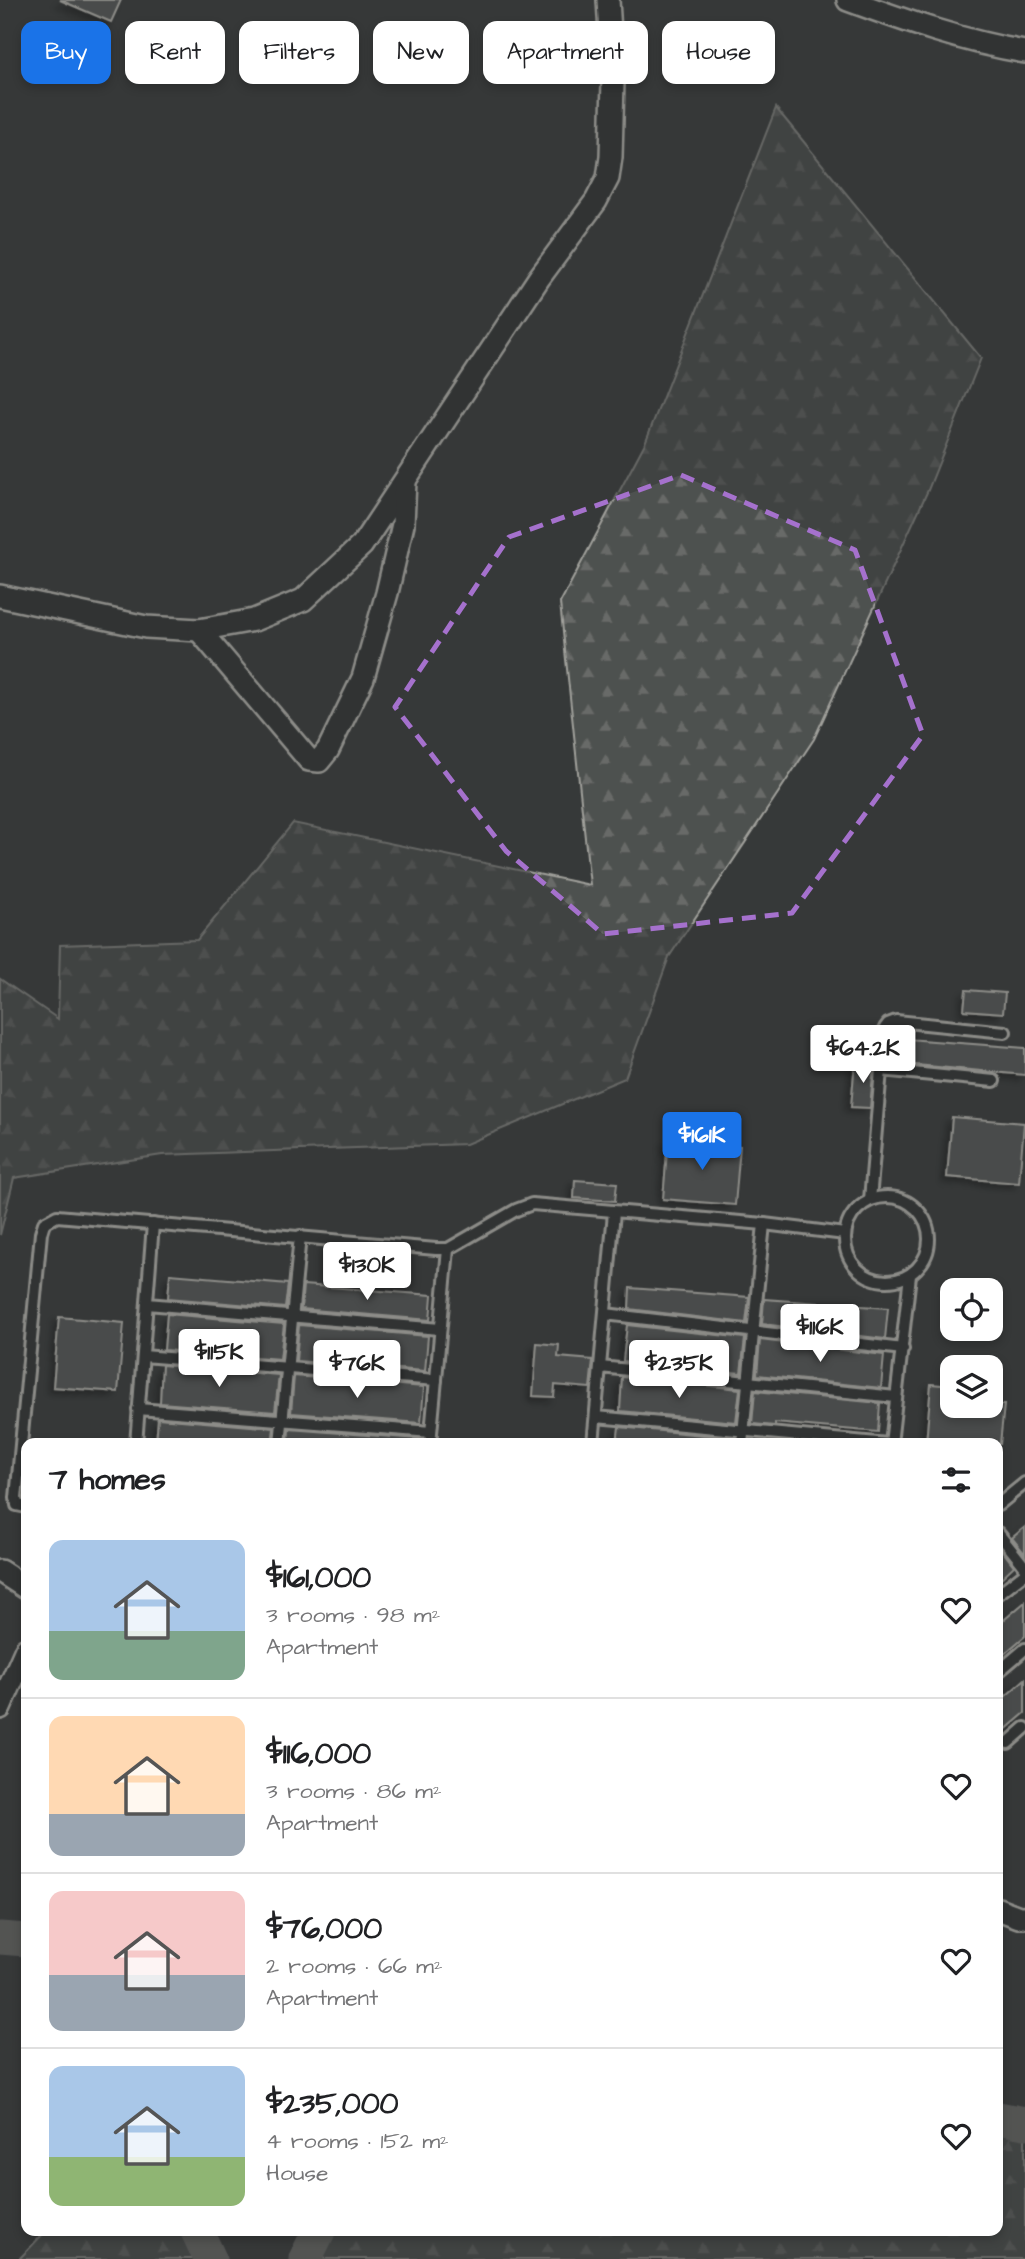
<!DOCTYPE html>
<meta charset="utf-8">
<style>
body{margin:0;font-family:"Architects Daughter",sans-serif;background:#f2f2f2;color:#202124;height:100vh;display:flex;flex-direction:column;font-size:26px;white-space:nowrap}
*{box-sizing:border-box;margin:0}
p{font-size:23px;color:#757577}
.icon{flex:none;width:38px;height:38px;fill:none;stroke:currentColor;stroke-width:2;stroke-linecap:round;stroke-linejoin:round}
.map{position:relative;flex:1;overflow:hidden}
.sheet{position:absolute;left:21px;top:1438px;width:982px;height:798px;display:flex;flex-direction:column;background:#fff;border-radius:14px;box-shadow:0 4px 10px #0003}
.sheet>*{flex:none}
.guide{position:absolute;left:21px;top:21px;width:984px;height:63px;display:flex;gap:14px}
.tools{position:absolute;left:940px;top:1278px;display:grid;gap:14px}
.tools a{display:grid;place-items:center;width:63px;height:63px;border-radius:14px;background:#fff;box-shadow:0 4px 10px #0003;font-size:35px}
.price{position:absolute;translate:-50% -60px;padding:0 16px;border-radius:7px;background:#fff;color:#222;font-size:23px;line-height:46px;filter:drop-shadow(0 2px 4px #0008)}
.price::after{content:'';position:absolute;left:50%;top:42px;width:21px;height:16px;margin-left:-10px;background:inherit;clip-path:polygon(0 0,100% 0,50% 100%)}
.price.on{background:#1a73e8;color:#fff}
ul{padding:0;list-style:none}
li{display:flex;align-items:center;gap:21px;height:175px;padding:0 28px}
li+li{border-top:2px solid #e0e0e0}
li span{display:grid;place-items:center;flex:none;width:196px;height:140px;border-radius:14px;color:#555}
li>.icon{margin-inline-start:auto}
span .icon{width:84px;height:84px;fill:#fffc;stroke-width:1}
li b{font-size:30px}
h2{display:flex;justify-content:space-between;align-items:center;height:84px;padding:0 28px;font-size:30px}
.chip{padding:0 24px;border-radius:14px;background:#fff;box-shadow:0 4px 10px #0003;font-size:24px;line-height:63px}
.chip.on{background:#1a73e8;color:#fff}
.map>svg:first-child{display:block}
</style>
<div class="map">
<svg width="1025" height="2259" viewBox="0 0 1025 2259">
<defs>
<pattern id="forest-firs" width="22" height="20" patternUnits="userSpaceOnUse" patternTransform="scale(1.75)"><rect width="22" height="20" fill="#4e514f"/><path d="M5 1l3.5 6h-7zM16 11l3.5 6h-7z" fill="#686a68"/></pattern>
<filter id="shadow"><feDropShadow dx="-5" dy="5" stdDeviation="3.5" flood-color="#0009"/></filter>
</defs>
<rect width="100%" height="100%" fill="#363939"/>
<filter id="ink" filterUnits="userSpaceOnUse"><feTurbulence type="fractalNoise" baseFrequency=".0143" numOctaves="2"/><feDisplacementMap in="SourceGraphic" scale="14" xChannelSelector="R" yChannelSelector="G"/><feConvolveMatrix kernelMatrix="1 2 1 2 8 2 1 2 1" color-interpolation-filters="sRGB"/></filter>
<g filter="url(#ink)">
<!-- forest -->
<g fill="url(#forest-firs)" stroke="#a1a19c" stroke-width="2">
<path d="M776,108l205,250 -53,132 -114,249 -145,218 -44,121 -159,66 -304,11 -148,23 -14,57v-256l58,40 2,-74 137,-5 96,-117 297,62 -30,-282 85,-160z"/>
<path d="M998,2118l27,5v136h-720l14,-28h679z"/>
<path d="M46,2231h151l13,28h-191z"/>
</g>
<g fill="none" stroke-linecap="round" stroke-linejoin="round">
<!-- river -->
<g stroke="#757572" stroke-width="33">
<path d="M0,1938l26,2"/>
<path d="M998,2118l27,5"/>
<path d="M197,2231l13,28"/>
<path d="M305,2259l14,-28"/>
</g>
</g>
<!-- building -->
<g fill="#616362" stroke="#f4f1e8" stroke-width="2" filter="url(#shadow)">
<path d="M60,0h61l-10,22z"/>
<path d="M966,990l39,3 -2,20 -39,-3z"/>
<path d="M907,1039l118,9v27l-120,-11z"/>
<path d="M855,1062l19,1 -4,45 -19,-1z"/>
<path d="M952,1117l72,6 -5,60 -72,-6z"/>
<path d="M668,1140l72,6 -5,59 -72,-6z"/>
<path d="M575,1180l42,3 -2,18 -41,-3z"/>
<path d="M170,1274l118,10 -3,24 -117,-10z"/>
<path d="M303,1285l129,10 -2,25 -129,-11z"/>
<path d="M630,1288l119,9 -3,26 -117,-14z"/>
<path d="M764,1299l124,9 -3,31 -123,-15z"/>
<path d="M167,1314l117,10 -4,35 -116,-9z"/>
<path d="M59,1317l65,6 -6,69 -65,-5z"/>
<path d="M299,1325l129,11 -3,35 -129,-10z"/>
<path d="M627,1325l118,13 -4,35 -118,-12z"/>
<path d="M760,1340l124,15 -3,33 -124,-13z"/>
<path d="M537,1343l22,2 -1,12 35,3 -3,28 -35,-3 -1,12 -21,-1z"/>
<path d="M162,1365l117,10 -4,37 -115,-9z"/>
<path d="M294,1376l130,11 -3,36 -130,-10z"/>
<path d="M622,1377l118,12 -4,33 -116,-11z"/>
<path d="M931,1384l21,2v19h52l-4,39h-74z"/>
<path d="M755,1391l125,12 -2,29 -103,-9v3l-23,-2z"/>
<path d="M158,1418l116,10 -2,16h-116z"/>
<path d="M619,1427l116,11 -1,6h-117z"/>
<path d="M289,1429l131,10 -1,5h-131z"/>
<path d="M1025,1527v27l-13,-16z"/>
<path d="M1000,1548l14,18 -16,15v-31z"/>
<path d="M1025,1602v34l-27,23v-34z"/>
<path d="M1025,1679v34l-27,23v-33z"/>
</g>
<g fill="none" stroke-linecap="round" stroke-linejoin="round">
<defs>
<g id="lane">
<path d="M881,1070l4,-42 3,-4 8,-3 109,11"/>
<circle cx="887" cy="1239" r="42"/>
<path d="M870,1200l11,-130 113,11"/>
<path d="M147,1304l293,25"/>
<path d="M605,1314l298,35"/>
<path d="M143,1356l293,24"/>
<path d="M600,1367l296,30"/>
<path d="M138,1409l293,23"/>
<path d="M596,1417l292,27"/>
<path d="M136,1444l17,-220"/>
<path d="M280,1444l20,-208"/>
<path d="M430,1444l18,-195"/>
<path d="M593,1444l21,-232"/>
<path d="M742,1444l22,-220"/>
<path d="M891,1444l19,-169"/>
<path d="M998,1505l27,-22"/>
<path d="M26,1507l-9,-2 -1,-7 25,-265 3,-10 13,-7 379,33h12l68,-39 16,-6 232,20 81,10"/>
<path d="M998,1533l27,34"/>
<path d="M998,1594l27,-21"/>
<path d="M998,1672l27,-23"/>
<path d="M1008,1743l17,-15"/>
</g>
<g id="street">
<path d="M848,0c57,21 117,42 177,52"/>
<path d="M0,596l146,31 53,3 55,-10 49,-20 59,-55 177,-267 57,-77 12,-23 3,-21 2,-76 -5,-81"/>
<path d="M199,630l110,130 10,1 9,-11 35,-72 24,-85 16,-69 2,-43"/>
<path d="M0,1571l26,17"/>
<path d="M0,1708l26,-59"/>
<path d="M998,1909l21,8h6"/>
</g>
</defs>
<!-- lane casing -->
<use href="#lane" stroke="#f4f1e8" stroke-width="16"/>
<!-- street casing -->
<use href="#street" stroke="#f4f1e8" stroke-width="26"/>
<!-- lane -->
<use href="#lane" stroke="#2a2d2e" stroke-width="10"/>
<!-- street -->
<use href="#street" stroke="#2a2d2e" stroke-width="21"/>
</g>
</g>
<!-- marked area -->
<path d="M0 0H1025V2259H0ZM681,475l174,75 68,185 -131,178 -189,21 -97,-83 -111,-144 114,-170z" fill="#363939" fill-opacity=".55" fill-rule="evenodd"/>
<path fill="none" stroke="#a571cd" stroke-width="5" stroke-dasharray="14 9" stroke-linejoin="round" d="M681,475l174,75 68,185 -131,178 -189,21 -97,-83 -111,-144 114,-170z"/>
</svg>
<div class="tools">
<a><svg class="icon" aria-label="locate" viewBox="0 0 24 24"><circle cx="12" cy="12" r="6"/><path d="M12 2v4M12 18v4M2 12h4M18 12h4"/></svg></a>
<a><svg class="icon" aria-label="layers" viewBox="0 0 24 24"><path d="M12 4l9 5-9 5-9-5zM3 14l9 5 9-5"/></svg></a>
</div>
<b class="price" style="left:863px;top:1085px">$64.2K</b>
<b class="price on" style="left:702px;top:1172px">$161K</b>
<b class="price" style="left:367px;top:1302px">$130K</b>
<b class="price" style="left:820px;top:1364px">$116K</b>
<b class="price" style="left:219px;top:1389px">$115K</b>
<b class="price" style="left:357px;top:1400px">$76K</b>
<b class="price" style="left:679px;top:1400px">$235K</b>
<div class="guide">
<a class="chip on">Buy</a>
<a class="chip">Rent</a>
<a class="chip">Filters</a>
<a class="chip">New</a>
<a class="chip">Apartment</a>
<a class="chip">House</a>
</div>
<section class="sheet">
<h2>7 homes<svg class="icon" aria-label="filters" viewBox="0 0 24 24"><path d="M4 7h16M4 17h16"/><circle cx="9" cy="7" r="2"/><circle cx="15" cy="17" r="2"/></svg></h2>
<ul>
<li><span style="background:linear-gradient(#a9c7e8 65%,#7fa58c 0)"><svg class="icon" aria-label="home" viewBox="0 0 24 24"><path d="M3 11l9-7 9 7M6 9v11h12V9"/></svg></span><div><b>$161,000</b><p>3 rooms · 98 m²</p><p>Apartment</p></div><svg class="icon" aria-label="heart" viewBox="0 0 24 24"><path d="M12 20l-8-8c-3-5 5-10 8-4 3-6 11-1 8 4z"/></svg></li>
<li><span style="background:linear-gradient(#ffd9b3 70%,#9aa5b1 0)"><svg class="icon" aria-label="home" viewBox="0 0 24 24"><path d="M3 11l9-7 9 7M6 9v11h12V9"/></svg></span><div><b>$116,000</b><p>3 rooms · 86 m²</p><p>Apartment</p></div><svg class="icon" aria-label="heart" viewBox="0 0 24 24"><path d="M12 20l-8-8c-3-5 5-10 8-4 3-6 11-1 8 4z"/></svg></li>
<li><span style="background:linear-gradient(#f6c9c9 60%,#9aa5b1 0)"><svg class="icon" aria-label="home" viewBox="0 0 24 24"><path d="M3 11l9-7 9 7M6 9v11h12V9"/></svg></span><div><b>$76,000</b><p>2 rooms · 66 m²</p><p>Apartment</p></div><svg class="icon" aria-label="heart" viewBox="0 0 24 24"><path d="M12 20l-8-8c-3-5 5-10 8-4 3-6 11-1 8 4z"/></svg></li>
<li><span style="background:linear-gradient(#a9c7e8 65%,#8fb573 0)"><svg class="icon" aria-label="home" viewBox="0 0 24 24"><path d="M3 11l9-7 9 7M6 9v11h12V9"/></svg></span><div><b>$235,000</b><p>4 rooms · 152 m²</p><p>House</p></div><svg class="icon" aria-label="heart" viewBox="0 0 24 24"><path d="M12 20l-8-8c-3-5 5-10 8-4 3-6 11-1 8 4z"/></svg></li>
</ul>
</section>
</div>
